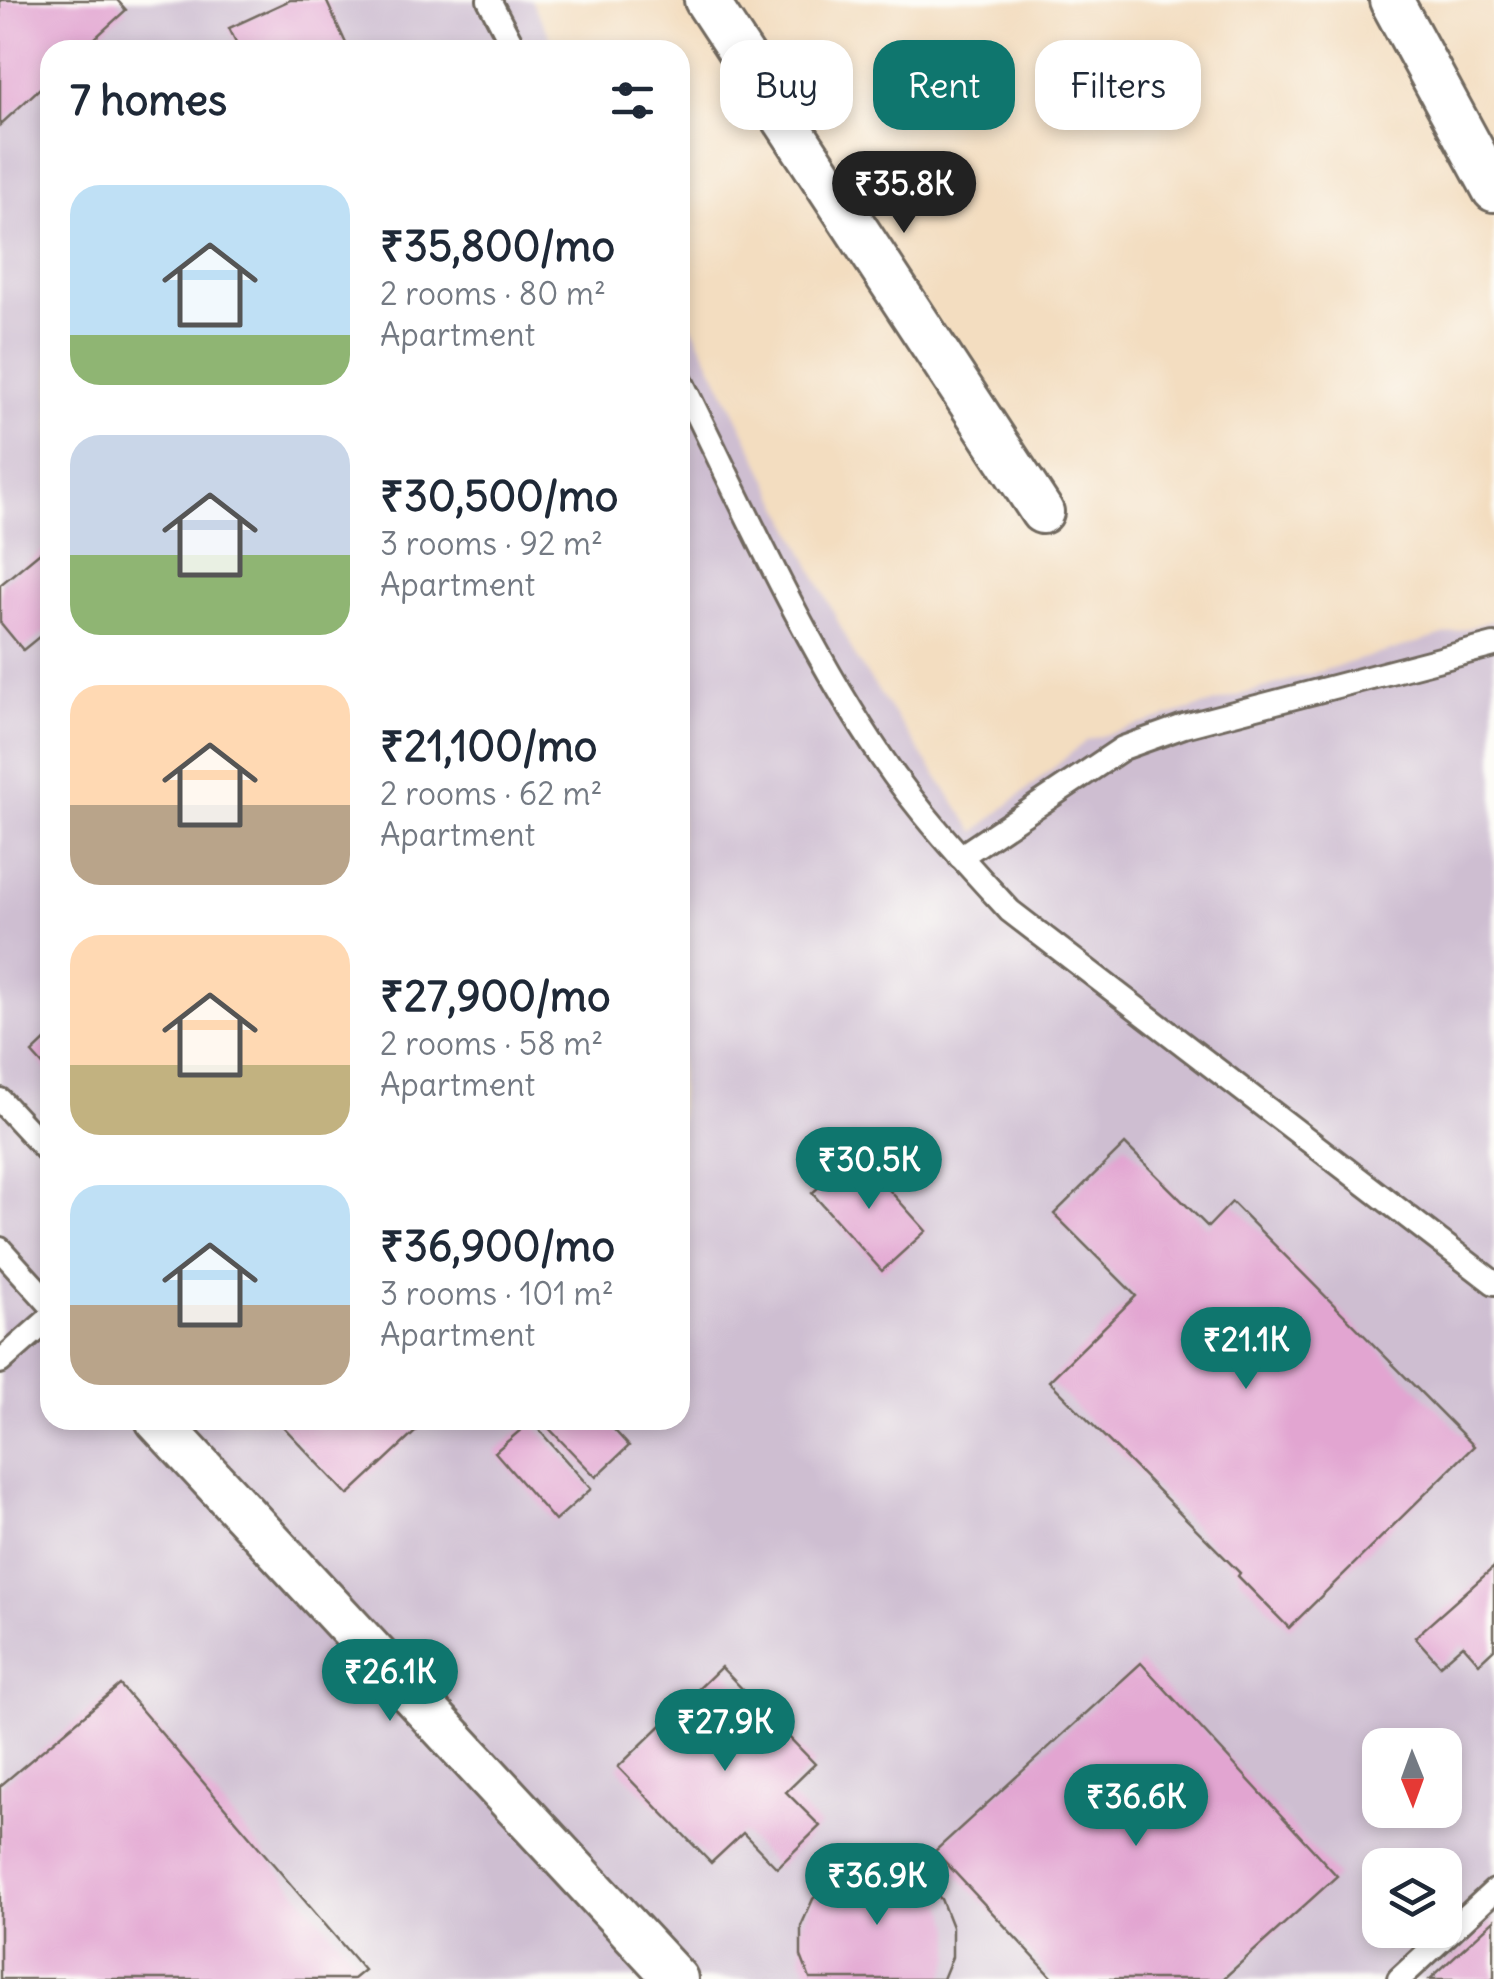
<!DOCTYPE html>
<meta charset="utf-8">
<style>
body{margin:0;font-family:Delius,sans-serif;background:#f6f6f7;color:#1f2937;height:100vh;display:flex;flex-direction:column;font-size:38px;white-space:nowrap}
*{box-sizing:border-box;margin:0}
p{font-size:32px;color:#747a83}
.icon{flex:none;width:55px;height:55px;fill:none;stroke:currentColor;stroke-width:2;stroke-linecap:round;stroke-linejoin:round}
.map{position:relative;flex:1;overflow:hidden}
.drawer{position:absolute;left:40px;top:40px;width:650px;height:1390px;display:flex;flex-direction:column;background:#fff;border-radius:30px;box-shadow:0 5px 15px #0003}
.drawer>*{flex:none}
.banner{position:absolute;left:720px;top:40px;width:622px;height:90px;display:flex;gap:20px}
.needle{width:65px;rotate:179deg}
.controls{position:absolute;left:1362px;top:1728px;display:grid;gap:20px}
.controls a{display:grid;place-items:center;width:100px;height:100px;border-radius:20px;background:#fff;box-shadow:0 5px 15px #0003;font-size:50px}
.price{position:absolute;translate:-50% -85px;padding:0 22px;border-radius:35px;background:#0f766e;color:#fff;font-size:32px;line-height:65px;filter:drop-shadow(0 2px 5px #0008)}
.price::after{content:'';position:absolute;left:50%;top:60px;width:30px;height:22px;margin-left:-15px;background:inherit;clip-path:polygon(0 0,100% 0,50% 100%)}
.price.on{background:#222;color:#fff}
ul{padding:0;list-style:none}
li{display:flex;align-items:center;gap:30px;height:250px;padding:0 30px}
li span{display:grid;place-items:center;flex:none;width:280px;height:200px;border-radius:30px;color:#555}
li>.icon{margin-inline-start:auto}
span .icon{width:120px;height:120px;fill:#fffc;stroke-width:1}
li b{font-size:42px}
h2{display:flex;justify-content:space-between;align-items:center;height:120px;padding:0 30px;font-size:42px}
.pill{padding:0 35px;border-radius:30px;background:#fff;box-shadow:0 5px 15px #0003;font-size:35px;line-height:90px}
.pill.on{background:#0f766e;color:#fff}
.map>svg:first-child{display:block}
</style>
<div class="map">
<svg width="1494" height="1979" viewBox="0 0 1494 1979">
<rect width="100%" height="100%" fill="#fdfcf7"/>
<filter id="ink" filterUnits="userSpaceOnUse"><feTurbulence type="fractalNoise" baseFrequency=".01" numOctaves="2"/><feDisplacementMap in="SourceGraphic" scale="20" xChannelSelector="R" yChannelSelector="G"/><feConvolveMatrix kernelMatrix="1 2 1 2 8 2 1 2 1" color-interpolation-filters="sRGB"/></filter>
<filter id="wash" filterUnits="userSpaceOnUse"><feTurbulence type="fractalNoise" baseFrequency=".0048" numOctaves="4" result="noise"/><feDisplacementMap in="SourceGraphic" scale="40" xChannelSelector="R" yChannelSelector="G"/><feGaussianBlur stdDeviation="2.25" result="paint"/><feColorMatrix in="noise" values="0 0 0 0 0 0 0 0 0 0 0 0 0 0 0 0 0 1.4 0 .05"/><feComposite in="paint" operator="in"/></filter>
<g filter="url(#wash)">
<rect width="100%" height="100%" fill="#f3ddc0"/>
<!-- industrial -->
<path fill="#cebed1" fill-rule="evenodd" d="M0,0h531l26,50h-507v1370h630v-1119l177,359 118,172 112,-92 407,-120v1359h-1494zM1380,1745h65v65h-65zM1380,1865h65v65h-65z"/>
<g id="blocks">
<!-- building -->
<g fill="#e2a5d1">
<path d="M0,0h117l9,10 -44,40h-32v29l-50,46z"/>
<path d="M290,0h36l23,50h-109l-11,-22z"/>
<path d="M50,544v84l-27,22 -23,-28v-37z"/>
<path d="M50,1036v37l-18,-20z"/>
<path d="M1125,1144l83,83 24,-25 242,244 -185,182 -51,-52 2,-3 -191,-192 87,-85 -82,-82z"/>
<path d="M857,1154l69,77 -44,40 -70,-78z"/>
<path d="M277,1420h151l-80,75z"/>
<path d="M541,1420h64l24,26 -33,31z"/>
<path d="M531,1421l60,68 -36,32 -60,-69z"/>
<path d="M1494,1567v82l-15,14 -16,-18 -23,20 -25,-28z"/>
<path d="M1141,1663l196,213 -114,103h-169l-119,-128z"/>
<path d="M721,1667l94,97 -29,28 34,34 -43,42 -34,-35 -32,30 -93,-96z"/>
<path d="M120,1685l244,285 -11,9h-353v-193z"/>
<path d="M862,1866h30l28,13 21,20 11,28v30l-9,22h-133l-9,-23v-30l12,-27 21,-22z"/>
<path d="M1494,1920v59h-64z"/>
</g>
</g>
</g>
<g filter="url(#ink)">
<use href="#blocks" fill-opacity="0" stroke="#71695f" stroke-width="2.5"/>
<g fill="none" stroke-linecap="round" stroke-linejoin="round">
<defs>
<g id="lane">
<path d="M489,0l26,50"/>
<path d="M680,379c64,128 122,261 202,379 37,55 84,105 128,153l484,372"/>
<path d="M960,857l163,-109 61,-22 310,-81"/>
<path d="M0,1100l50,54"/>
<path d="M0,1249l50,55"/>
<path d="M0,1362l50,-44"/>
<path d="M1399,1979l95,-88"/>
</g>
<g id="street">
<path d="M706,0l336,512"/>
<path d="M1391,0l103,190"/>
<path d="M157,1420l519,559"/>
</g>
</defs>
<!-- lane casing -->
<use href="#lane" stroke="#71695f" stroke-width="28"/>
<!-- street casing -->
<use href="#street" stroke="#71695f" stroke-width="48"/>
<!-- lane -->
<use href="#lane" stroke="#fff" stroke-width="22"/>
<!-- street -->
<use href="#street" stroke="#fff" stroke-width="42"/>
</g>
</g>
</svg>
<div class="controls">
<a><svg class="needle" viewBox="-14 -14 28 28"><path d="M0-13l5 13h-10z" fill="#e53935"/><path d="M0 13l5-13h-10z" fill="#747a83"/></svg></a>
<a><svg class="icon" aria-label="layers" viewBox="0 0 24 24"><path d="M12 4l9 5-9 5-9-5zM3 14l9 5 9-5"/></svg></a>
</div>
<b class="price on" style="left:904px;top:236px">₹35.8K</b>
<b class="price" style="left:869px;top:1212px">₹30.5K</b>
<b class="price" style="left:1246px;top:1392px">₹21.1K</b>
<b class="price" style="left:390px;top:1724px">₹26.1K</b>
<b class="price" style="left:725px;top:1774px">₹27.9K</b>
<b class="price" style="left:1136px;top:1849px">₹36.6K</b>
<b class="price" style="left:877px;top:1928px">₹36.9K</b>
<div class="banner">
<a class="pill">Buy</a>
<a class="pill on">Rent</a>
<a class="pill">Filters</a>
</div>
<section class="drawer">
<h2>7 homes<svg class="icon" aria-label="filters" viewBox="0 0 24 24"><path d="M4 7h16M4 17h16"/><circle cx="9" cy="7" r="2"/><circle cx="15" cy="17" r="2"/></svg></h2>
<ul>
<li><span style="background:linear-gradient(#bfe0f5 75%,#8fb573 0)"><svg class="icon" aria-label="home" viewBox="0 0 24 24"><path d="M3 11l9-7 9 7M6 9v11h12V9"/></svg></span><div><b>₹35,800/mo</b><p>2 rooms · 80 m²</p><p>Apartment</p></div></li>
<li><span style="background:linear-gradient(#c9d6e8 60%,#8fb573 0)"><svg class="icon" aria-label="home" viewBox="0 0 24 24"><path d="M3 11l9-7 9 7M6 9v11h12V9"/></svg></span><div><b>₹30,500/mo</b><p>3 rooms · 92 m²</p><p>Apartment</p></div></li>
<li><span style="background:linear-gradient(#ffd9b3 60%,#b9a48a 0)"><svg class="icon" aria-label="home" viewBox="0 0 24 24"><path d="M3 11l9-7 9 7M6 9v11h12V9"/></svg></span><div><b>₹21,100/mo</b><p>2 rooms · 62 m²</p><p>Apartment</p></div></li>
<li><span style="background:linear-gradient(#ffd9b3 65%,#c2b280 0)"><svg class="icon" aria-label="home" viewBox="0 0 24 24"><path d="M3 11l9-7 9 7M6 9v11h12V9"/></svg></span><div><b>₹27,900/mo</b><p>2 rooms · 58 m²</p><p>Apartment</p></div></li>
<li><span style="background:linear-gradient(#bfe0f5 60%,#b9a48a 0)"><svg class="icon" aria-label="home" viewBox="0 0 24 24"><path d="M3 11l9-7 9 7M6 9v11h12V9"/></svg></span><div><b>₹36,900/mo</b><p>3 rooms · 101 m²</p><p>Apartment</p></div></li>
</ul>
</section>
</div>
